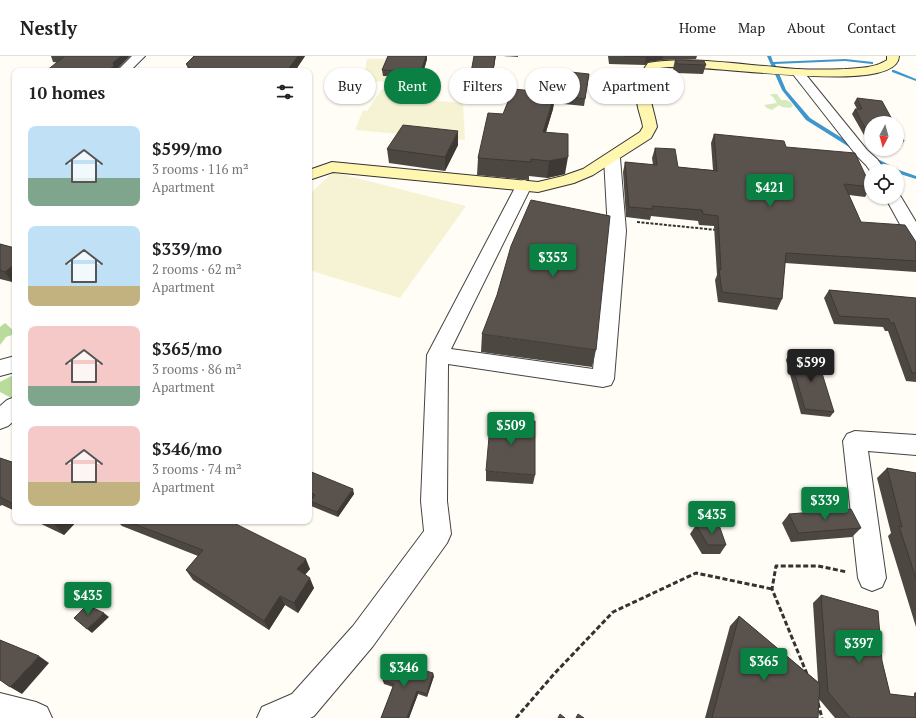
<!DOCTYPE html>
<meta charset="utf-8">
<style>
body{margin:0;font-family:"PT Serif",serif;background:#f6f6f6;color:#202124;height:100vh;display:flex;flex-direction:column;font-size:15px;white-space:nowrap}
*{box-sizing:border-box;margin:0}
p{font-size:13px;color:#757577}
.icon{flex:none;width:22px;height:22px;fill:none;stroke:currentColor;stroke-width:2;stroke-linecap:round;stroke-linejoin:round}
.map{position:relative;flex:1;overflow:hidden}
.side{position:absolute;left:12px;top:12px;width:300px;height:456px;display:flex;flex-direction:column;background:#fff;border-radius:8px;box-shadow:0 1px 3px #0004}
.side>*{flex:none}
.banner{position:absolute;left:324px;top:12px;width:380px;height:36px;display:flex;gap:8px}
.needle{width:26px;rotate:186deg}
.tools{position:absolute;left:864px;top:60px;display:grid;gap:8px}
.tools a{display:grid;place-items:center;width:40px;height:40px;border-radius:50%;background:#fff;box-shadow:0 1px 3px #0004;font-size:20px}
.price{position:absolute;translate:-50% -34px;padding:0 9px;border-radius:4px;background:#0b8043;color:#fff;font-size:13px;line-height:26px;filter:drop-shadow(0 1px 2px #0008)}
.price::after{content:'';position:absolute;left:50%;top:24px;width:12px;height:9px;margin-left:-6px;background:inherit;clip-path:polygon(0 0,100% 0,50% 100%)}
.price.selected{background:#222;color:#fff}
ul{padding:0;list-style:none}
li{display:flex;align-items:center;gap:12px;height:100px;padding:0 16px}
li span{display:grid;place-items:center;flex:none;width:112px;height:80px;border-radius:8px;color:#555}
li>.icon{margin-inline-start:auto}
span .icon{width:48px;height:48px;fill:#fffc;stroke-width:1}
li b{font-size:17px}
h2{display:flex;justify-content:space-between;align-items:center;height:48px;padding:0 16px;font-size:17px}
.tag{padding:0 14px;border-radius:18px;background:#fff;box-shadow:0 1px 3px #0004;font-size:14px;line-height:36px}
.tag.selected{background:#0b8043;color:#fff}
header{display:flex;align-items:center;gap:24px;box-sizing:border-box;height:56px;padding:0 20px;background:#fff;border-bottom:1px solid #e0e0e0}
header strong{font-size:19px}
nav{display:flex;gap:22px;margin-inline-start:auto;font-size:14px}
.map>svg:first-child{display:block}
</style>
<header>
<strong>Nestly</strong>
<nav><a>Home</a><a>Map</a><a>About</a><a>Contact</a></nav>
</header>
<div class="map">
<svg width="916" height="662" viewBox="0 0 916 662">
<rect width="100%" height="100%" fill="#fffdf5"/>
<!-- farmland -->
<g fill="#f6f3d4">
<path d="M395,2l23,15 -14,9 -41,-1 4,-22z"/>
<path d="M382,33l31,1 1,9 49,4 2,37 -110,-10 8,-20 4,1z"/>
<path d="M333,116l133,34 -66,92 -91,-28v-75z"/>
</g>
<!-- green -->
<path fill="#d5ebbd" d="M772,38h5l4,6c6,0 9,0 12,6l-3,2 -8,-1 -3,-2 -7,5 -5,-2 -3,-3 13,-2 -4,-6 -3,-2z"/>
<!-- forest -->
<g fill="#b9dc9c">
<path d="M5,267l10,9v2l-9,3 -6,8v-18z"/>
<path d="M15,318v26l-15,-8v-10z"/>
</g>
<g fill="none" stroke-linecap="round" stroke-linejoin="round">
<!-- stream -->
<g fill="#3f96cf" fill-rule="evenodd">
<path d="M767,0h4l2,6 72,-3 28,3v2h-1l-27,-3 -70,3 11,26 24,28 48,30v2h-4l-48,-30 -24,-30z"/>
<path d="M892,14h2l22,9v2l-24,-9z"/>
<path d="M870,101h4l25,13 17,6v3l-19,-6v-2h-4l-23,-12z"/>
</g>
<defs>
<g id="street">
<path d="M132,0h13l-15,15h-13z"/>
<path d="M798,13l4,1 65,80 10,9 9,12 -15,1 -5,-7 -9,-9 -65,-83 2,-3z"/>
<path d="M612,97l5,2 3,3 6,73 -12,148 -3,6 -8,2 -155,-23 -1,137 4,33 -4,9 -74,103 -59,70 -4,2h-53l5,-11 30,-13 61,-68 71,-95 -3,-30 6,-146 91,-173 6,-2 6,2 2,3 -81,164 142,20 15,-138 -4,-73 3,-3z"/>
<path d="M897,137l4,4 15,25v20l-6,-1 -3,-4 -22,-40h12z"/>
<path d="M15,300v16l-15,4v-16z"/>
<path d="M15,341v23l-7,6 -8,3v-23l7,-6z"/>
<path d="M855,375l61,4v20l-48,-4 18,127 -4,9 -10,4 -10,-4 -4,-9 -15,-137 4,-7z"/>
<path d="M0,637l36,9 11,5 5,11h-52z"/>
</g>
<path id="secondary" d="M887,0h12c-1,44 -211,2 -243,13 -12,25 -3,34 1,58l-6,11 -58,37 -19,8 -36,9 -205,-20 -24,8v-10l23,-8 206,20 25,-6 20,-7 57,-37 3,-5c-1,-8 -5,-16 -6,-25 -2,-12 3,-29 11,-39 36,-7 89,1 127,4 23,3 47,3 70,2 14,-1 30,-1 42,-9z"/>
</defs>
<!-- street casing -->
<use href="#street" stroke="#444" stroke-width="2"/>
<!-- secondary casing -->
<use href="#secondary" stroke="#333" stroke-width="2"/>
<!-- path-far1 -->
<path stroke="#333" stroke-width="2" stroke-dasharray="3 1.5" stroke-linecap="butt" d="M637,166l80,8"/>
<!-- path -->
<g stroke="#333" stroke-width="3" stroke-dasharray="5 2.5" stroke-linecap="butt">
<path d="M807,618l-35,-85 4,-23h42l29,6"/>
<path d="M818,647l4,15"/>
<path d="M516,662l38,-44 59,-62 83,-39 76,16"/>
</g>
<!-- street -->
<use href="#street" fill="#fff" fill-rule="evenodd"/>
<!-- secondary -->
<use href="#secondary" fill="#fff6b0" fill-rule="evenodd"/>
</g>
<!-- wall -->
<g fill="#4d4742">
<path d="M51,0h79l-14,14 -63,-8z"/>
<path d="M194,0h111l-10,15h-106l-3,-7z"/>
<path d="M388,0h39v3l-7,25 -12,-7 -25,-1 -1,-6z"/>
<path d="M503,0h15v1z"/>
<path d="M608,0h89l-1,3 -34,1 -14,2 -3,3 -36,-1z"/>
<path d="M675,4l31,5 -3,9 -27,-1 -3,-4z"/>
<path d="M493,15l-5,12 -18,-1v-4z"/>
<path d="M589,18l-5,32 -30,-3 -1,6 -7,23 19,42 -18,4 -18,-2v4l-52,-5 1,-17 77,-65z"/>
<path d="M857,42l14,25v21h-2l-17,-30 3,-5h2l-3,-6z"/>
<path d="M897,72l7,13 -3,5h-4z"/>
<path d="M714,78l72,13 85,40 -6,10 -16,-2 12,27 55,20v30l-131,-9 -3,36 -5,11 -59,-8 -3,-22 2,-5 -3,-49 -15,-1 -1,-4 -47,-5 -1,4 -24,-3 -3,-45 2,-10 28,3 -1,-7 3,-10 23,19 35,3 -2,-27z"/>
<path d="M458,89l-13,26 -56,-8 -2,-14z"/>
<path d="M0,188l15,4v32l-3,2 -12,-3z"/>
<path d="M829,234l87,8v84l-10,-1 -18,-50h-3l-2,-4 -49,-3 -10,-26z"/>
<path d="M482,278l114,16 -4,17 -111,-15z"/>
<path d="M789,298l45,58 -4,5 -29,-3 -15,-54z"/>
<path d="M0,402l15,5v48l-13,-6 -2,1z"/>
<path d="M887,412l29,5v154l-28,-91 3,-3 -14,-55z"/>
<path d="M309,415l45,23 -16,23 -27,-11 -1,-5 2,-3 -3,-1z"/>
<path d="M486,415l49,4 -2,9 -47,-3z"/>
<path d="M789,458l72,14 -9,9 -61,5 -9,-19z"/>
<path d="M35,465h42l-13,14z"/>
<path d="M117,465h113l80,48 -5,6 9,13 -16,25 -13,-8 -16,25 -76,-50 -7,-10 12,-14 -76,-30z"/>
<path d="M696,469l30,20 -6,9h-18l-12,-20z"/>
<path d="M821,539l61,66 8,33 24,3v-4l2,-1v26h-81l-16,-19 -1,19h-113l25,-92 9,-10 79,66 -5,-79z"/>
<path d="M434,620l-7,21 -9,-3 -9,24h-28l12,-31 -9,-3 -1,-3z"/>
</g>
<!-- shaded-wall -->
<g fill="#3f3936">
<path d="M121,0h9l-14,14v1h-9l6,-8z"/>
<path d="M298,0h7l-10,15h-8z"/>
<path d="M426,0h1v3l-7,25 -1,-7z"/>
<path d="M495,0h1l-3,15 -5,12v-5z"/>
<path d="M647,0h16l-1,4 -14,2 -3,3 1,-8z"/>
<path d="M555,37l-2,16 -12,39 2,-16z"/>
<path d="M458,75v14l-13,26v-14z"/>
<path d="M568,101l-3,17 -18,4 2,-17z"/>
<path d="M15,208v16l-3,2 -7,-10z"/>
<path d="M353,433l1,5 -16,23 -1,-5z"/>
<path d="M53,465h24l-13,14 -12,-13z"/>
<path d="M306,503l4,10 -9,10 -4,-10z"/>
<path d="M310,522l4,10 -16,25 -4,-10z"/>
<path d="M280,540l5,9 -16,25 -5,-9z"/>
<path d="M104,557l5,4 -17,16 -5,-4z"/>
<path d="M39,600l10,7 -27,31 -12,-7z"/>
<path d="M433,617l1,3 -7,21v-3z"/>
<path d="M417,635l1,3 -9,24h-2z"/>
</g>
<!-- building -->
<g fill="#5a524d" stroke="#3f3936">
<path d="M65,0h56l-8,7 1,3 -7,5h-61z"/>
<path d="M194,0h104l-11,15h-94l-7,-7z"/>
<path d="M388,0h38l-7,21 -12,-6 -25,-1z"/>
<path d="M474,0h21l-1,10 -6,12h-18z"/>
<path d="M624,0h23l-1,1z"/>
<path d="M675,4l29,1 2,4 -28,-1z"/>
<path d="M561,15l28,3 -4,25 -30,-4z"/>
<path d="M513,33l42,4 -12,39 25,2v23l-19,4 -18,-2v3l-53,-4 10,-45 15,1z"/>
<path d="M857,42l25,3 12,22h-23v16l-16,-30h7z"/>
<path d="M403,69l55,6 -13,26 -58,-8z"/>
<path d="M897,72l7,13h-7z"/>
<path d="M714,78l70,7 2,6 69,6 16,34 -27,-3 17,38 44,3 11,17v19l-130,-8 -4,46 -60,-7 -3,-23 2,1 -3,-54 -15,-2 -1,-4 -50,-4 1,3 -24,-2 -4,-45 32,3 -2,-17 20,1 3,18 39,4z"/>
<path d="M531,144l79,16 -14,134 -114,-16 15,-39 14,-49z"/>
<path d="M0,188l15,4v16l-10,8 -5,-2z"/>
<path d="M829,234l87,8v75h-4l-18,-50h-4l-1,-4 -50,-3z"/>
<path d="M789,298l28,3 17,55 -29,-3z"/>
<path d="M491,358l44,7v54l-49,-4z"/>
<path d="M0,402l15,5v42l-15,-8z"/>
<path d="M887,412l29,5v106l-17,-53 3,1z"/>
<path d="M309,415l44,18 -16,23 -27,-11 5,-6 -6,-3z"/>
<path d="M851,453l10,19 -63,5 -9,-19z"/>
<path d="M126,465h104l76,38 -9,10 13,9 -16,25 -14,-7 -16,25 -78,-51 17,-20z"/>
<path d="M696,469h23l7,20h-18z"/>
<path d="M821,539l57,16 4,50 8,33 26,3v21h-66l-22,-26z"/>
<path d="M87,549l17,8 -17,16 -13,-11z"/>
<path d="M739,560l81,68 -2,34h-106z"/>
<path d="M0,584l39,16 -29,31 -10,-7z"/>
<path d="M390,604l43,13 -6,21 -10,-3 -10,27h-26l13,-34 -11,-3z"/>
<path d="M560,658l5,4h-7z"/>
<path d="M578,658l6,4h-8z"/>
</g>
</svg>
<div class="tools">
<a><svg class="needle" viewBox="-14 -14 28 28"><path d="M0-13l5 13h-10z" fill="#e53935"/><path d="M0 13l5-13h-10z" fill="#757577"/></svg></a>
<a><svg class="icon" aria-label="locate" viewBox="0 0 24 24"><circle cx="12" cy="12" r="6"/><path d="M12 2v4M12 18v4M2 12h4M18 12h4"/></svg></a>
</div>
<b class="price" style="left:770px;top:152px">$421</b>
<b class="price" style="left:553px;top:222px">$353</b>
<b class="price selected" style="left:811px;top:327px">$599</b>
<b class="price" style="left:511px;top:390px">$509</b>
<b class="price" style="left:825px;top:465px">$339</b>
<b class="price" style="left:712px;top:479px">$435</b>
<b class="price" style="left:88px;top:560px">$435</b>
<b class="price" style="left:859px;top:608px">$397</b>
<b class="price" style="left:764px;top:626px">$365</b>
<b class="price" style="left:404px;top:632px">$346</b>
<div class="banner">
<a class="tag">Buy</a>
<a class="tag selected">Rent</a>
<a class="tag">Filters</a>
<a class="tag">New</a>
<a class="tag">Apartment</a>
</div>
<section class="side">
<h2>10 homes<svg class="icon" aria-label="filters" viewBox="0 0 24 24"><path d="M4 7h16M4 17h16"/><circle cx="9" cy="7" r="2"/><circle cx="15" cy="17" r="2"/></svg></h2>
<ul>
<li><span style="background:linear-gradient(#bfe0f5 65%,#7fa58c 0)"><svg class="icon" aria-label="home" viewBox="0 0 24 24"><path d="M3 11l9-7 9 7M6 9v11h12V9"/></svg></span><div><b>$599/mo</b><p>3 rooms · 116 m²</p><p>Apartment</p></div></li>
<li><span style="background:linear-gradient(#bfe0f5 75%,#c2b280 0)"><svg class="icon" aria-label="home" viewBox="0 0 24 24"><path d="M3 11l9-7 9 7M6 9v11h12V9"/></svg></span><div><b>$339/mo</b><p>2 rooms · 62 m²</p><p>Apartment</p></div></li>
<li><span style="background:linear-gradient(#f6c9c9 75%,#7fa58c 0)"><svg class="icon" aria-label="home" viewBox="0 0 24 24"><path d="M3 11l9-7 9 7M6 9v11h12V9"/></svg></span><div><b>$365/mo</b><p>3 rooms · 86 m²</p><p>Apartment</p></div></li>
<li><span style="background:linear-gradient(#f6c9c9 70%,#c2b280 0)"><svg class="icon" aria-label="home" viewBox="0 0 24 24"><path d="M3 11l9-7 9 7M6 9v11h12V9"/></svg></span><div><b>$346/mo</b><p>3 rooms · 74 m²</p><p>Apartment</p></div></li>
</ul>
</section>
</div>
